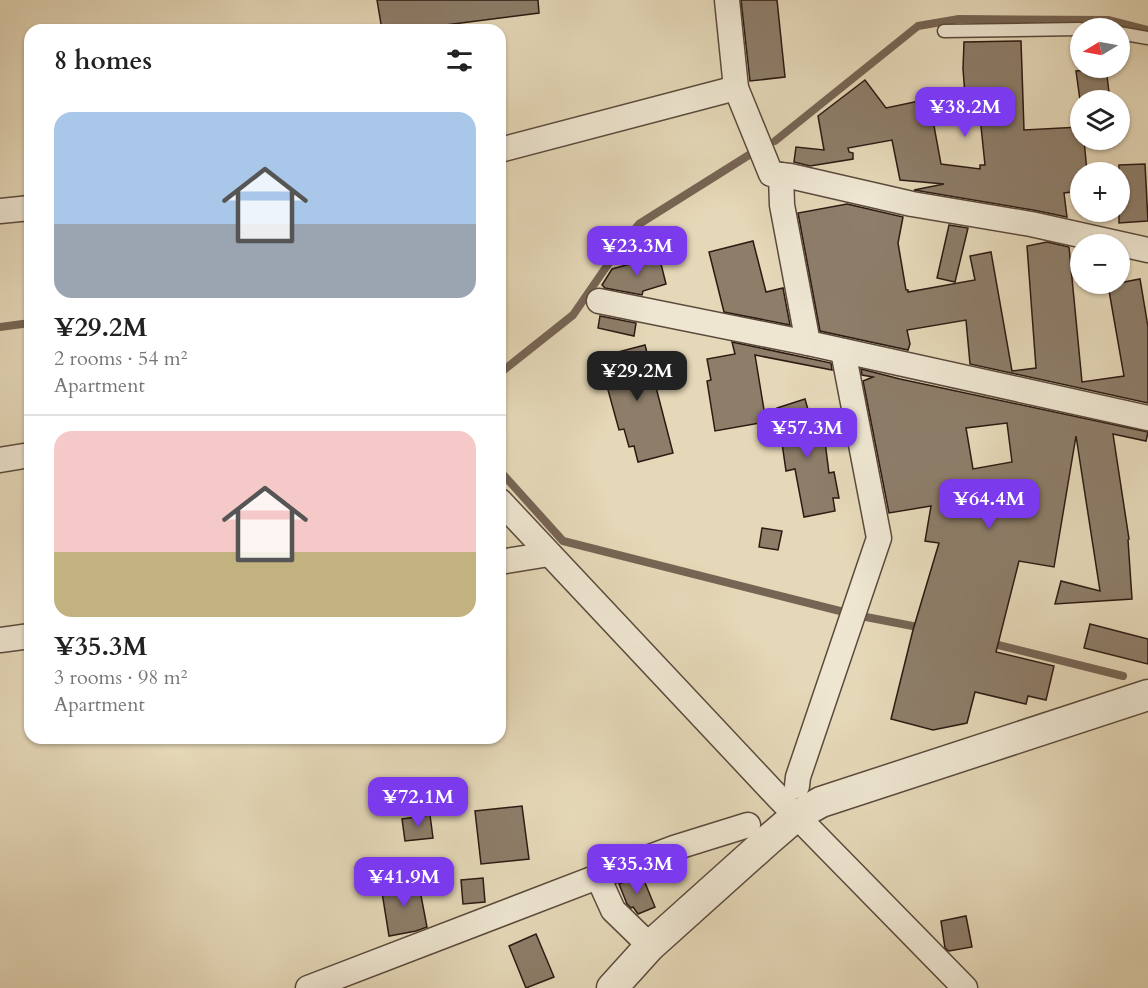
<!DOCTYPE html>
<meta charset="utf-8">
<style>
body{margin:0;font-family:Cardo,serif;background:#f2f2f2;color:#222;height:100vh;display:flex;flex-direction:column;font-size:22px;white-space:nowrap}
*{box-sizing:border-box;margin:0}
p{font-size:20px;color:#767676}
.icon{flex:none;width:33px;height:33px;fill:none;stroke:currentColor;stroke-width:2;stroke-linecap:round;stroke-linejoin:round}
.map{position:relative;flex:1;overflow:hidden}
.side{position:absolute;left:24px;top:24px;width:482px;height:720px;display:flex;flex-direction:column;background:#fff;border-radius:18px;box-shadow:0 2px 4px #0004}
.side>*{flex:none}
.needle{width:39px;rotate:260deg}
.controls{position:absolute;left:1070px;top:18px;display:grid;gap:12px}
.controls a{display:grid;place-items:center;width:60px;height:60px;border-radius:50%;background:#fff;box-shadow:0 2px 4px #0004;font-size:30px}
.price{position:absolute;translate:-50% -51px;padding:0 14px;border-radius:12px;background:#7c3aed;color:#fff;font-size:20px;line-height:39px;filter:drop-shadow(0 2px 3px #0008)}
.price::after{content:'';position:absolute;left:50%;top:36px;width:18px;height:14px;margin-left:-9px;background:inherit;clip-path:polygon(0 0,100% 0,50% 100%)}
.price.current{background:#222;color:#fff}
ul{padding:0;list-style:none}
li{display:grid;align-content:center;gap:12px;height:318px;padding:0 30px}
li+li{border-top:2px solid #e0e0e0}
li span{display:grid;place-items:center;height:186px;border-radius:18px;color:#555}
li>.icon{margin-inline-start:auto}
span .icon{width:108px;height:108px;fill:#fffc;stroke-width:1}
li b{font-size:26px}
h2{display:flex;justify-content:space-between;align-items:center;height:72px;padding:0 30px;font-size:26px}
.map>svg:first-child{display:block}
</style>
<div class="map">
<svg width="1148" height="988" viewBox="0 0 1148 988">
<rect width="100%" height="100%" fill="#e5d8b8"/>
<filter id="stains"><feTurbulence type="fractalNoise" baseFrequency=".00333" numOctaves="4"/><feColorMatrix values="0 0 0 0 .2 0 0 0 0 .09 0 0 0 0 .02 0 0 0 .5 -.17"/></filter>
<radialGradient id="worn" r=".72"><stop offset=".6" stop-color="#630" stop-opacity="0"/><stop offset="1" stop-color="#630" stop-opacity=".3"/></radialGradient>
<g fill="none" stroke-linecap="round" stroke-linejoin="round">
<!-- stream -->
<g stroke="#766554" stroke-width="8">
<path d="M775,141l143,-115 41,-7 149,1 40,10"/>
<path d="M0,327l30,-4"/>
<path d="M500,373l73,-58 47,-68 19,-23 110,-69"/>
<path d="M500,471l63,70 281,71"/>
<path d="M866,617l57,11"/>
<path d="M990,643l133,33"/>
</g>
</g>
<!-- building -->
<g fill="#8d7d69" stroke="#2d1a13" stroke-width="1.5" fill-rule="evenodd">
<path d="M377,0h161l1,13 -109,14v3h-48z"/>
<path d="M741,0h36l8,77 -35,4z"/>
<path d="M1021,41l3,89 56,-3v13h4l3,32h-7v19l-16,2 3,24 -34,-7 -119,-20 30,-6 -44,-4 -8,-40 -44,8 1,4 4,1v6l-43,7 -16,-4 2,-15 28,3 -6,-34 47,-36 21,28 43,-9 12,65 39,5v-4h5l-6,-58 -13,1 -3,-39 1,-27z"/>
<path d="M1106,68l4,32h-30l-4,-29z"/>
<path d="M1145,164l3,57 -29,2v-58z"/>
<path d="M847,204l56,13 -5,26 8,47h2v2l67,-12 -5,-24 21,-4 21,119 24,-3 -9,-122 20,-4 22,5 13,135 42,-6 -16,-91 32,-6 8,48v76l-178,-39 -4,-44 -59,10 3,14 -2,6 -88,-19 -22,-118z"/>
<path d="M949,225l19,3 -13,54 -18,-4z"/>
<path d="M753,241l13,51 17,-4 7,37 -66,-13 -15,-60z"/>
<path d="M659,256l7,28 -23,7 -1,4 -37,-7 -3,-3 10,-16z"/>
<path d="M600,316l36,7 -2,13 -36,-8z"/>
<path d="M732,342l99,21 1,7 -77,-15 11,67 -51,9 -8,-50 4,-1 -4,-21 28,-5z"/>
<path d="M645,345l28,108 -35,9 -4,-16 -5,1 -5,-18 -5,1 -20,-73z"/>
<path d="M861,369l39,10 248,53 -2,9 -33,-7 16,105 -1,1 4,59 -77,5 6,-23 39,10 -24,-155 -22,131 -35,-6 -23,91 58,14 -8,34 -18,-4 -2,8 -51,-12 -8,31 -34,7 -42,-11 22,-89 26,-87 -14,-2 6,-35 -42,7 -26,-132 10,-4 -11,-2zM1007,423l5,39 -39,7 -7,-41z"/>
<path d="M805,399l10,36 9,-1 5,39 5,-1 5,26h-6l2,13 -31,6 -9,-48 -9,2 -9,-63z"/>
<path d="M762,528l20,3 -4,19 -19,-3z"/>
<path d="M1090,624l58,15v25l-64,-16z"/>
<path d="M522,806l7,53 -48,5 -6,-53z"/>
<path d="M430,815l3,23 -28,3 -3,-22z"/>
<path d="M639,876l1,3 3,-1 12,29 -17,7 -5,-7 -2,1 -4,-4 -8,-20z"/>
<path d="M483,878l2,24 -22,2 -2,-24z"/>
<path d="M418,880l9,47 -11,4 -27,5 -8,-50z"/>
<path d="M966,916l6,31 -23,4 -4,-3 -4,-27z"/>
<path d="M536,934l18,43 -28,11 -17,-42z"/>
</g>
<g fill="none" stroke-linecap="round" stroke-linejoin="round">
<defs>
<g id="service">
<path d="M944,31l136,-2"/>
<path d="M1119,33l29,5"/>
</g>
<g id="minor">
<path d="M727,0l9,88 35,86 19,2 122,28 119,20 117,26"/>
<path d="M500,150l236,-62"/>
<path d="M781,175l1,30 26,138"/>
<path d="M0,211l30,-3"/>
<path d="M599,301l209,42 340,75"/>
<path d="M0,460l30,-5"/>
<path d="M500,501l277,295 188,192"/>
<path d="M500,562l49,-8"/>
<path d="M0,640l30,-4"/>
<path d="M797,786l1,-9 81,-239 -36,-187"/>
<path d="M598,877l15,33 37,36"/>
<path d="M308,988l331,-127 35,-13 74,-23"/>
</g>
<path id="tertiary" d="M612,988l38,-42 117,-105 29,-25 25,-14 327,-107"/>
</defs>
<!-- service casing -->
<use href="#service" stroke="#5b4a3c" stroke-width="15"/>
<!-- minor casing -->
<use href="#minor" stroke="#5b4a3c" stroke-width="27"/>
<!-- tertiary casing -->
<use href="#tertiary" stroke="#5b4a3c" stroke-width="33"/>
<!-- service -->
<use href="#service" stroke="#eee6d1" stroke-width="12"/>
<!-- minor -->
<use href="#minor" stroke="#eee6d1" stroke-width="24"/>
<!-- tertiary -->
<use href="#tertiary" stroke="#eee6d1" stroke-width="30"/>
</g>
<rect width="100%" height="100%" filter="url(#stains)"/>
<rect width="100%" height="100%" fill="url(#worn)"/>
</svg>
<div class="controls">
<a><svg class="needle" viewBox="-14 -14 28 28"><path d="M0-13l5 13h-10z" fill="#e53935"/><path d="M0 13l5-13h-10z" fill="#767676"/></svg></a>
<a><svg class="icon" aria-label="layers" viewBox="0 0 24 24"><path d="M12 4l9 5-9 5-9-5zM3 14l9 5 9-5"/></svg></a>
<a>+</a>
<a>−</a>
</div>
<b class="price" style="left:965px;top:138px">¥38.2M</b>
<b class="price" style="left:637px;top:277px">¥23.3M</b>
<b class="price current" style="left:637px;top:402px">¥29.2M</b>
<b class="price" style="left:807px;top:459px">¥57.3M</b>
<b class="price" style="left:989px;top:530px">¥64.4M</b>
<b class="price" style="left:418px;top:828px">¥72.1M</b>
<b class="price" style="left:637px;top:895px">¥35.3M</b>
<b class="price" style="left:404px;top:908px">¥41.9M</b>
<section class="side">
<h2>8 homes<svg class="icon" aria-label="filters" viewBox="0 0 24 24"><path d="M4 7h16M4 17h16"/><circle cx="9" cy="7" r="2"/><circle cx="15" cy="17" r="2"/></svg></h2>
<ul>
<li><span style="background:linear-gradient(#a9c7e8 60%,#9aa5b1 0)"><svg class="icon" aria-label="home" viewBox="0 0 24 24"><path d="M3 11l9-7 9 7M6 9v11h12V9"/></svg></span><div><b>¥29.2M</b><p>2 rooms · 54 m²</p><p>Apartment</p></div></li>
<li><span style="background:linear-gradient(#f6c9c9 65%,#c2b280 0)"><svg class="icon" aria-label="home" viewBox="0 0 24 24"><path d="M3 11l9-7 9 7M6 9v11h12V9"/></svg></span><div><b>¥35.3M</b><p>3 rooms · 98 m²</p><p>Apartment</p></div></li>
</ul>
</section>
</div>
